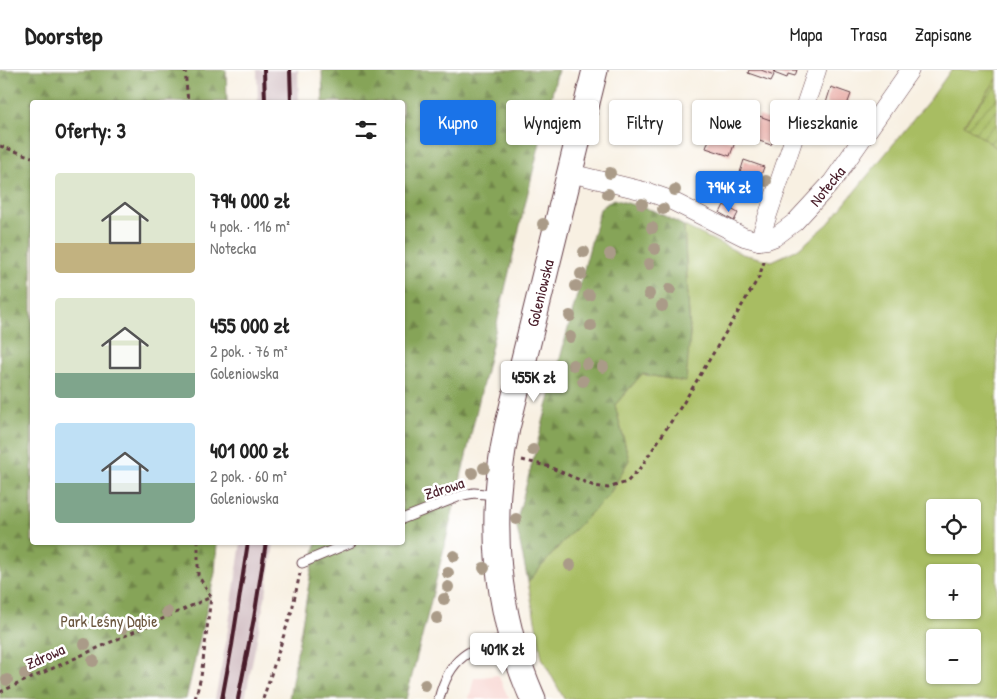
<!DOCTYPE html>
<html lang="pl">
<meta charset="utf-8">
<style>
body{margin:0;font-family:"Patrick Hand",sans-serif;background:#f2f2f2;color:#222;height:100vh;display:flex;flex-direction:column;font-size:19px;white-space:nowrap}
*{box-sizing:border-box;margin:0}
p{font-size:16px;color:#767676}
.icon{flex:none;width:28px;height:28px;fill:none;stroke:currentColor;stroke-width:2;stroke-linecap:round;stroke-linejoin:round}
.map{position:relative;flex:1;overflow:hidden}
.sheet{position:absolute;left:30px;top:30px;width:375px;height:445px;display:flex;flex-direction:column;background:#fff;border-radius:5px;box-shadow:0 1px 4px #0004}
.sheet>*{flex:none}
.top-card{position:absolute;left:420px;top:30px;width:475px;height:45px;display:flex;gap:10px}
.fabs{position:absolute;left:926px;top:429px;display:grid;gap:10px}
.fabs a{display:grid;place-items:center;width:55px;height:55px;border-radius:5px;background:#fff;box-shadow:0 1px 4px #0004;font-size:25px}
.price{position:absolute;translate:-50% -42px;padding:0 11px;border-radius:5px;background:#fff;color:#222;font-size:16px;line-height:32px;filter:drop-shadow(0 1px 2px #0008)}
.price::after{content:'';position:absolute;left:50%;top:30px;width:15px;height:11px;margin-left:-8px;background:inherit;clip-path:polygon(0 0,100% 0,50% 100%)}
.price.current{background:#1a73e8;color:#fff}
ul{padding:0;list-style:none}
li{display:flex;align-items:center;gap:15px;height:125px;padding:0 25px}
li span{display:grid;place-items:center;flex:none;width:140px;height:100px;border-radius:5px;color:#555}
li>.icon{margin-inline-start:auto}
span .icon{width:60px;height:60px;fill:#fffc;stroke-width:1}
li b{font-size:21px}
h2{display:flex;justify-content:space-between;align-items:center;height:60px;padding:0 25px;font-size:21px}
.tag{padding:0 18px;border-radius:5px;background:#fff;box-shadow:0 1px 4px #0004;font-size:18px;line-height:45px}
.tag.current{background:#1a73e8;color:#fff}
header{display:flex;align-items:center;gap:30px;box-sizing:border-box;height:70px;padding:0 25px;background:#fff;border-bottom:1px solid #e0e0e0}
header strong{font-size:24px}
nav{display:flex;gap:28px;margin-inline-start:auto;font-size:18px}
.map>svg:first-child{display:block}
</style>
<header>
<strong>Doorstep</strong>
<nav><a>Mapa</a><a>Trasa</a><a>Zapisane</a></nav>
</header>
<div class="map">
<svg width="997" height="629" viewBox="0 0 997 629">
<defs>
<pattern id="forest-firs" width="22" height="20" patternUnits="userSpaceOnUse" patternTransform="scale(1.25)"><rect width="22" height="20" fill="#86a458"/><path d="M5 1l3.5 6h-7zM16 11l3.5 6h-7z" fill="#708549"/></pattern>
<pattern id="garden-furrows" width="10" height="10" patternUnits="userSpaceOnUse" patternTransform="scale(1.25)"><rect width="10" height="10" fill="#a8bd62"/><path d="M-1 1l2-2M0 10L10 0M9 11l2-2" fill="none" stroke="#8b9951"/></pattern>
</defs>
<rect width="100%" height="100%" fill="#fff"/>
<filter id="ink" filterUnits="userSpaceOnUse"><feTurbulence type="fractalNoise" baseFrequency=".02" numOctaves="2"/><feDisplacementMap in="SourceGraphic" scale="10" xChannelSelector="R" yChannelSelector="G"/><feConvolveMatrix kernelMatrix="1 2 1 2 8 2 1 2 1" color-interpolation-filters="sRGB"/></filter>
<filter id="wash" filterUnits="userSpaceOnUse"><feTurbulence type="fractalNoise" baseFrequency=".0096" numOctaves="4" result="noise"/><feDisplacementMap in="SourceGraphic" scale="20" xChannelSelector="R" yChannelSelector="G"/><feGaussianBlur stdDeviation="1.12" result="paint"/><feColorMatrix in="noise" values="0 0 0 0 0 0 0 0 0 0 0 0 0 0 0 0 0 1.4 0 .05"/><feComposite in="paint" operator="in"/></filter>
<g filter="url(#wash)">
<rect width="100%" height="100%" fill="#f8f0e2"/>
<!-- built -->
<path fill="#f7d0cb" d="M498,605l11,24h-40l5,-21z"/>
<!-- railway -->
<g fill="#d2bec2">
<path d="M257,0h41l1,32h-41z"/>
<path d="M241,473h33l-7,45 -22,111h-30l11,-56z"/>
</g>
<!-- grass -->
<path fill="#a8bd62" stroke="#796e46" fill-rule="evenodd" d="M951,0h46v9l-33,45 33,24v551h-433l-22,-41 -14,-76 39,-45 42,-42 20,-35 -14,-55 27,-31 43,8 5,-48 -6,-108 58,28 30,7 28,-13 28,-24 103,-126zM935,438h37v37h-37zM935,502h37v38h-37zM935,568h37v37h-37z"/>
<!-- forest -->
<g fill="url(#forest-firs)" stroke="#686242">
<path d="M0,0h226l1,32h-195v440l185,1 -2,30 -29,126h-186z"/>
<path d="M322,0h236c-53,209 -97,420 -152,629h-117l27,-156 86,-1v-440h-79z"/>
<path d="M613,129l42,12 29,15 6,108 -4,48 -44,-8 -27,31 14,55 -20,35 -42,42 -39,45 -12,-59 84,-314z"/>
</g>
<!-- garden -->
<path fill="url(#garden-furrows)" stroke="#796e46" d="M997,9v69l-33,-23z"/>
<g id="blocks">
<!-- building -->
<g fill="#ebb4ae">
<path d="M749,0h12l13,5 -3,6 -23,-8z"/>
<path d="M775,0h22l-2,6 -7,-2 -1,4 -13,-5z"/>
<path d="M831,17l20,7 -7,19 -8,-3 1,-3 -11,-4z"/>
<path d="M727,35l20,7 -5,14 -20,-7z"/>
<path d="M759,46l20,7 -8,22 -20,-7z"/>
<path d="M817,56l14,5 -3,9 -14,-4z"/>
<path d="M711,64l24,8 -5,14 -24,-8z"/>
<path d="M744,90l20,7 -8,22 -19,-7z"/>
<path d="M724,135l14,8 -4,8 -14,-8z"/>
</g>
</g>
</g>
<g filter="url(#ink)">
<use href="#blocks" fill-opacity="0" stroke="#643e46" stroke-width="1"/>
<g fill="none" stroke-linecap="round" stroke-linejoin="round">
<defs>
<g id="lane">
<path d="M402,449l61,-24 11,-2 23,2"/>
<path d="M302,493l50,-21"/>
<path d="M439,629c11,-44 31,-50 72,-63"/>
</g>
<g id="street">
<path d="M570,103l78,19 20,7 76,38 15,4 8,-1 8,-3 20,-15 37,-40 78,-112"/>
<path d="M759,171l58,-171"/>
</g>
<path id="secondary" d="M533,629c-38,-86 -45,-180 -26,-271l88,-358"/>
</defs>
<!-- lane casing -->
<use href="#lane" stroke="#643e46" stroke-width="11"/>
<!-- street casing -->
<use href="#street" stroke="#643e46" stroke-width="19"/>
<!-- secondary casing -->
<use href="#secondary" stroke="#643e46" stroke-width="27"/>
<!-- path -->
<g stroke="#643e46" stroke-width="3" stroke-dasharray="4 4" stroke-linecap="butt">
<path d="M185,0l3,32"/>
<path d="M0,76l32,11"/>
<path d="M522,390l25,6 47,20 14,2 19,-6 14,-15 43,-65 75,-125 5,-15v-5"/>
<path d="M0,622l211,-95"/>
<path d="M195,629l6,-22 10,-80 -13,-22v-33"/>
<path d="M263,629l29,-89 8,-37"/>
</g>
<!-- lane -->
<use href="#lane" stroke="#fff" stroke-width="9"/>
<!-- street -->
<use href="#street" stroke="#fff" stroke-width="18"/>
<!-- secondary -->
<use href="#secondary" stroke="#fff" stroke-width="25"/>
<!-- rail -->
<g stroke="#4a1f2b" stroke-width="4">
<path d="M264,0l1,32"/>
<path d="M290,0l1,32"/>
<path d="M222,629l10,-54 16,-103"/>
<path d="M238,629l16,-81 12,-76"/>
</g>
</g>
<!-- trees -->
<g fill="#aa9b88">
<circle cx="785" cy="65" r="6"/>
<circle cx="610" cy="103" r="6"/>
<circle cx="766" cy="111" r="6"/>
<circle cx="675" cy="120" r="6"/>
<circle cx="608" cy="124" r="6"/>
<circle cx="642" cy="134" r="6"/>
<circle cx="663" cy="139" r="6"/>
<circle cx="543" cy="154" r="6"/>
<circle cx="652" cy="158" r="6"/>
<circle cx="655" cy="179" r="6"/>
<circle cx="584" cy="182" r="6"/>
<circle cx="610" cy="184" r="6"/>
<circle cx="649" cy="194" r="6"/>
<circle cx="581" cy="204" r="6"/>
<circle cx="576" cy="216" r="6"/>
<circle cx="670" cy="219" r="6"/>
<circle cx="649" cy="224" r="6"/>
<circle cx="589" cy="225" r="6"/>
<circle cx="662" cy="236" r="6"/>
<circle cx="570" cy="246" r="6"/>
<circle cx="591" cy="256" r="6"/>
<circle cx="570" cy="267" r="6"/>
<circle cx="587" cy="294" r="6"/>
<circle cx="573" cy="295" r="6"/>
<circle cx="603" cy="297" r="6"/>
<circle cx="583" cy="311" r="6"/>
<circle cx="533" cy="380" r="6"/>
<circle cx="484" cy="398" r="6"/>
<circle cx="472" cy="403" r="6"/>
<circle cx="516" cy="449" r="6"/>
<circle cx="454" cy="486" r="6"/>
<circle cx="570" cy="495" r="6"/>
<circle cx="484" cy="498" r="6"/>
<circle cx="448" cy="503" r="6"/>
<circle cx="448" cy="517" r="6"/>
<circle cx="444" cy="529" r="6"/>
<circle cx="167" cy="542" r="6"/>
<circle cx="437" cy="548" r="6"/>
<circle cx="122" cy="558" r="6"/>
<circle cx="85" cy="574" r="6"/>
<circle cx="93" cy="591" r="6"/>
<circle cx="25" cy="604" r="6"/>
<circle cx="7" cy="610" r="6"/>
<circle cx="425" cy="615" r="6"/>
</g>
</g>
<g text-anchor="middle" stroke-width="5" stroke-linejoin="round" paint-order="stroke">
<!-- street labels -->
<g font-size="16" fill="#4a1f2b" stroke="#fff">
<text transform="translate(827 116) rotate(-51)" y="6">Notecka</text>
<text transform="translate(540 223) rotate(-76)" y="6">Goleniowska</text>
<text transform="translate(444 418) rotate(-18)" y="6">Zdrowa</text>
<text transform="translate(45 586) rotate(-24)" y="6">Zdrowa</text>
</g>
<!-- park labels -->
<g font-size="16" fill="#6b563e" stroke="#fff">
<text x="109" y="557">Park Leśny Dąbie</text>
</g>
</g>
</svg>
<div class="fabs">
<a><svg class="icon" aria-label="locate" viewBox="0 0 24 24"><circle cx="12" cy="12" r="6"/><path d="M12 2v4M12 18v4M2 12h4M18 12h4"/></svg></a>
<a>+</a>
<a>−</a>
</div>
<b class="price current" style="left:729px;top:143px">794K zł</b>
<b class="price" style="left:534px;top:333px">455K zł</b>
<b class="price" style="left:503px;top:605px">401K zł</b>
<div class="top-card">
<a class="tag current">Kupno</a>
<a class="tag">Wynajem</a>
<a class="tag">Filtry</a>
<a class="tag">Nowe</a>
<a class="tag">Mieszkanie</a>
</div>
<section class="sheet">
<h2>Oferty: 3<svg class="icon" aria-label="filters" viewBox="0 0 24 24"><path d="M4 7h16M4 17h16"/><circle cx="9" cy="7" r="2"/><circle cx="15" cy="17" r="2"/></svg></h2>
<ul>
<li><span style="background:linear-gradient(#dfe7d0 70%,#c2b280 0)"><svg class="icon" aria-label="home" viewBox="0 0 24 24"><path d="M3 11l9-7 9 7M6 9v11h12V9"/></svg></span><div><b>794 000 zł</b><p>4 pok. · 116 m²</p><p>Notecka</p></div></li>
<li><span style="background:linear-gradient(#dfe7d0 75%,#7fa58c 0)"><svg class="icon" aria-label="home" viewBox="0 0 24 24"><path d="M3 11l9-7 9 7M6 9v11h12V9"/></svg></span><div><b>455 000 zł</b><p>2 pok. · 76 m²</p><p>Goleniowska</p></div></li>
<li><span style="background:linear-gradient(#bfe0f5 60%,#7fa58c 0)"><svg class="icon" aria-label="home" viewBox="0 0 24 24"><path d="M3 11l9-7 9 7M6 9v11h12V9"/></svg></span><div><b>401 000 zł</b><p>2 pok. · 60 m²</p><p>Goleniowska</p></div></li>
</ul>
</section>
</div>
